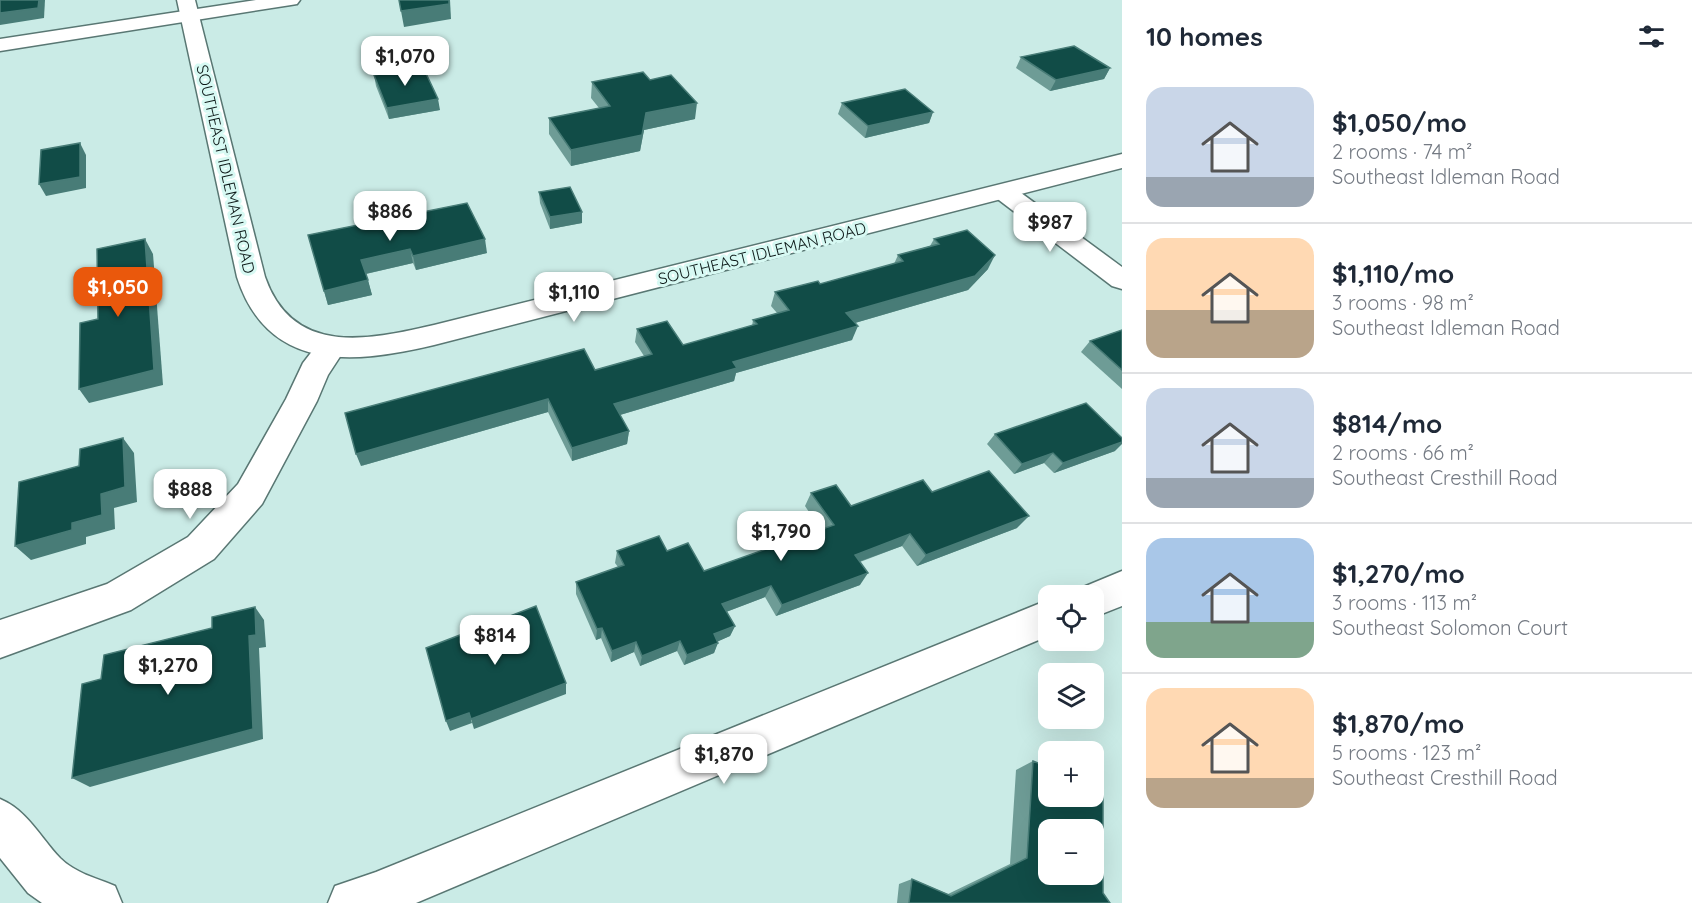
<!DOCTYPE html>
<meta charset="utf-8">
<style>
body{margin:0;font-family:Quicksand,sans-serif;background:#f2f2f3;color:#1f2937;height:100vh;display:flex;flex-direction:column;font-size:22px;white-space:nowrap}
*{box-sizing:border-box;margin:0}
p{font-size:20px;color:#747a83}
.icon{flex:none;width:33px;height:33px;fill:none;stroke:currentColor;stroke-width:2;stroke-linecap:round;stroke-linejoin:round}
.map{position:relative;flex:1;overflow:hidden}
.side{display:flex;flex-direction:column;background:#fff;width:570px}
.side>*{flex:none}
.fabs{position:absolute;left:1038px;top:585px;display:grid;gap:12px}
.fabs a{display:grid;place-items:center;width:66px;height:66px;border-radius:12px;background:#fff;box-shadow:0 6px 24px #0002;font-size:30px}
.price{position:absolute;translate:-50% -51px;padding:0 14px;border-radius:12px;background:#fff;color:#222;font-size:20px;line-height:39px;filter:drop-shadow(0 2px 3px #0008)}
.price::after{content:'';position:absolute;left:50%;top:36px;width:18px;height:14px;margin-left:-9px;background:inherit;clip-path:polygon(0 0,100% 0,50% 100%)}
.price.current{background:#ea580c;color:#fff}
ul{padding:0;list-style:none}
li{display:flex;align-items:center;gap:18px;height:150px;padding:0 24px}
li+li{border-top:2px solid #e0e1e3}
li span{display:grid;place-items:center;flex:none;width:168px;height:120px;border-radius:18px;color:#555}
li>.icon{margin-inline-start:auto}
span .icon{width:72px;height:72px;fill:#fffc;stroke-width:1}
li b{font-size:26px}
h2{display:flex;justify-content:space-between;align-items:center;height:72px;padding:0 24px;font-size:26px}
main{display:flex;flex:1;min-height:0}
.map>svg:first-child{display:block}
</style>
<main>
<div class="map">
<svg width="1122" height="903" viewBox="0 0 1122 903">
<rect width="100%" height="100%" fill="#caebe6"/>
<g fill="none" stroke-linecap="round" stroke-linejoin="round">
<defs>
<g id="minor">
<path d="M256,0h44l-3,4 -6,1 -291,46v-12z"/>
<path d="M1004,185l9,2 109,80v22l-10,-3 -117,-89 -3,-5 3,-5z"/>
<path d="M330,338l10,3 5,8 -17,26 -11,26 -55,103 -48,55 -83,51 -131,48v-38l107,-36 81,-47 50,-53 48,-85 17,-36 17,-22z"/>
<path d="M1122,571v35l-28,11v-21h-17l4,-8z"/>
<path d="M1048,600v36l-632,267h-88l7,-17 41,-14z"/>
<path d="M0,799c28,12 40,38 60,59 15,15 36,20 55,28l7,17h-80l-14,-10 -28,-35z"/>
</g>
<path id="secondary" d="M177,0h18l70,277c28,80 104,63 169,48l688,-171v14l-688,177c-80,19 -166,28 -197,-68z"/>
</defs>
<!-- minor casing -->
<use href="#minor" stroke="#597773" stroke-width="3"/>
<!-- secondary casing -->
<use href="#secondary" stroke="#597773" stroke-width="3"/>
<!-- minor -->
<use href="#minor" fill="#fff" fill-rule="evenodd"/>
<!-- secondary -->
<use href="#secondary" fill="#fff" fill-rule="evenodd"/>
</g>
<!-- wall -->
<g fill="#6e9c96">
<path d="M1021,57l89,11 -6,11 -54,12 -34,-23z"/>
<path d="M374,75l66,35 -51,9 -13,-33z"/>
<path d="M650,80l45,39 -51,11 -4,21 -69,15 -22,-32v-16l50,-10 -8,-10 1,-16z"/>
<path d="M842,103l91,9 -4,11 -64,15 -27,-24z"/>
<path d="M539,192l43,31 -32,6 -10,-26z"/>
<path d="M308,235l179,18 -71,17 -3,-7 -47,11 6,21 -44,10z"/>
<path d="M934,239l54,30 -20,21 -113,33 -3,17 -116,33 -2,8 -114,34 9,16 -2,13 -55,17 -24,-49 -187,54 234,-96 49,-14 -9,-14 2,-13 46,16 69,-19 1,-6 24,-7 -6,-7 4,-14 45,-8 74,-20 4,-9 32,-9z"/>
<path d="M1122,330v59l-41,-37 9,-11z"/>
<path d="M995,434l120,17 -61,22 -10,-10 -30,11 -27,-30z"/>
<path d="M932,492l85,36 -100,38 -15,-20 -42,16v23l-84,31 -11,-19 -39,15 9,14 -5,10 -12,5 -4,12 -30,12 -7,-14 -37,15 -6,-14 -23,10 -10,-24 -5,2 -20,-46v-12l42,-15 -3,-4 2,-12h50l37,20 117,-41 -16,-24 6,-13 40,13z"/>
<path d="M1033,761l70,132 7,10h-213l2,-19 13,-5 36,15 62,-30 6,-94z"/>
</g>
<!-- shaded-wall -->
<g fill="#487c77">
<path d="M39,0h6l-1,18 -44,7v-12z"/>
<path d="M450,0l1,19 -47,8 -3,-16z"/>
<path d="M1110,68l-6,11 -54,12 6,-11z"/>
<path d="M438,99l2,11 -51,9 -2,-11z"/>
<path d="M697,103l-2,16 -51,11 -4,21 -69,15v-16l75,-37z"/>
<path d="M933,112l-4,11 -64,15 3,-12z"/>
<path d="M80,143l6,12v33l-40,8 -7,-12z"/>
<path d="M582,212v11l-32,6v-12z"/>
<path d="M145,239l8,15 10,131 -74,18 -10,-14z"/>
<path d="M485,239l2,14 -71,17 -3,-14z"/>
<path d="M410,249l3,14 -48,11 -4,-14z"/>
<path d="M995,255l-7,14 -20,21 -127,37 5,-14z"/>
<path d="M368,280l4,15 -44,10 -4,-14z"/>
<path d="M858,326l-6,14 -116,33 -2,8 -121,36 1,-13 119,-42z"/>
<path d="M548,399v13l-187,54 -5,-12z"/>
<path d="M629,431l-2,13 -55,17v-13z"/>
<path d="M123,438l11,15 3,49 -23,6 1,21 -29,8v7l-55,16 -16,-14 57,-23z"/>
<path d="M1122,442v2l-7,7 -61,22 9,-10z"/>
<path d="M1053,453l-9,10 -30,11 8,-10z"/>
<path d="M1029,516l-12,12 -100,38 9,-11z"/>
<path d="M910,534l-8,12 -55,20 8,-11z"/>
<path d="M868,573l-8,12 -84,31 6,-11z"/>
<path d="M771,586l-6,11 -47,18 4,-11z"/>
<path d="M255,607l9,13 2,27 -7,1 4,91 -173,48 -18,-9z"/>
<path d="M735,626l-5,10 -20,9 4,-11z"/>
<path d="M602,628l-1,10 -5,2 1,-11z"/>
<path d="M680,641l-3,10 -37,15 2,-10z"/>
<path d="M636,642l-2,10 -23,10 1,-11z"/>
<path d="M718,643l-4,10 -30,12 3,-10z"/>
<path d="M566,683v11l-92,35 -3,-10z"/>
<path d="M469,713l3,10 -22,8 -4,-10z"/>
</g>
<!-- building -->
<g fill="#114c47" stroke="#487c77" stroke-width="1.5" fill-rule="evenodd">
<path d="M0,0h39l-1,8 -38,5z"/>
<path d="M399,0h50v4l-48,7z"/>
<path d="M1074,46l36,22 -54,12 -35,-23z"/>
<path d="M423,67l15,32 -51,9 -13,-33z"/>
<path d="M643,72l7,8 21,-5 26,28 -51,10 -4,22 -71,15 -22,-32 61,-12 -18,-24z"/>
<path d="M905,89l28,23 -65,14 -26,-23z"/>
<path d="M80,143v34l-41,7 2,-34z"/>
<path d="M570,187l12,25 -32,5 -11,-25z"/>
<path d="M467,203l18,36 -72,17 -3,-7 -49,11 7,20 -44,11 -16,-56z"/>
<path d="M967,230l28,25 -20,21 -129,37 12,13 -125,36 4,6 -123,36 15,27 -57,17 -24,-49 -192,55 -11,-41 239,-64 11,21 57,-16 -15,-25 30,-8 16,24 74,-21 -4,-4 36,-10 -14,-18 43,-11 2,3 83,-23 -5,-6 41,-11 -5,-5z"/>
<path d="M145,239l9,131 -75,19 1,-66 18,-4 -1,-70z"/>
<path d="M1122,330v40l-32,-29z"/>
<path d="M1086,403l36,35v4l-59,21 -10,-10 -31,11 -27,-30z"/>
<path d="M123,438l2,49 -24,7 1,21 -30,8v7l-57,16 4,-64 60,-16 1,-17z"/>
<path d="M989,471l40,45 -103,39 -16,-21 -55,21 13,18 -86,32 -11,-19 -49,18 13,22 -21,8 4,9 -31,12 -7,-14 -38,15 -6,-14 -24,9 -10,-23 -5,1 -21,-47 48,-17 -7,-14 42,-15 8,15 21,-8 16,28 130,-46 -23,-32 25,-8 15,21 72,-26 9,12z"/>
<path d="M536,606l30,77 -95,36 -2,-6 -23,8 -20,-73z"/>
<path d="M255,607l1,28 -7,1 4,93 -181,49 10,-94 19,-5 3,-24 108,-27v-11z"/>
<path d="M1033,761l15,6v29h46v-11l9,4v104l7,10h-201l3,-24 39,17 76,-38zM1048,830h46v44h-46z"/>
</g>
<g text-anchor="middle" stroke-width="6" stroke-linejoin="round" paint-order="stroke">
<!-- far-street labels -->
<g font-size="16" fill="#0d1918" stroke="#d7f9f3">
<text transform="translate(226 169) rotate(77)" y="6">SOUTHEAST IDLEMAN ROAD</text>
<text transform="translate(762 253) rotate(-14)" y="6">SOUTHEAST IDLEMAN ROAD</text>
</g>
</g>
</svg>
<div class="fabs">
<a><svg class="icon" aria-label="locate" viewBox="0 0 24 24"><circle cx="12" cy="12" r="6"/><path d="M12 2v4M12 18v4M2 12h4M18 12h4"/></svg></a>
<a><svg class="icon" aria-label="layers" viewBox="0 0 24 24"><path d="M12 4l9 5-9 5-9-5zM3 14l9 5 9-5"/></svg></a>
<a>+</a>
<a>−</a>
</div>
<b class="price" style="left:405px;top:87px">$1,070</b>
<b class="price" style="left:390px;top:242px">$886</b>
<b class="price" style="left:1050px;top:253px">$987</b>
<b class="price current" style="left:118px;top:318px">$1,050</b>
<b class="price" style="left:574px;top:323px">$1,110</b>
<b class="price" style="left:190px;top:520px">$888</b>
<b class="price" style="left:781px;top:562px">$1,790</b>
<b class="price" style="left:495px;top:666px">$814</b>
<b class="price" style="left:168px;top:696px">$1,270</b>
<b class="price" style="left:724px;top:785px">$1,870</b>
</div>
<section class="side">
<h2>10 homes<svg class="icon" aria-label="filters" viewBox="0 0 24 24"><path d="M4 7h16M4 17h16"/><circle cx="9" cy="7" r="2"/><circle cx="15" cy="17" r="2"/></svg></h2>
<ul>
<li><span style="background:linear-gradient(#c9d6e8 75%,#9aa5b1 0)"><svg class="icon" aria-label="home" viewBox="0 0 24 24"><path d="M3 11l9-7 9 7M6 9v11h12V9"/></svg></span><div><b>$1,050/mo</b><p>2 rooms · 74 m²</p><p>Southeast Idleman Road</p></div></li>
<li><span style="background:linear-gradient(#ffd9b3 60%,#b9a48a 0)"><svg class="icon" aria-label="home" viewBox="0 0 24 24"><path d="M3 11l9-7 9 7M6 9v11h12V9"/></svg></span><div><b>$1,110/mo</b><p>3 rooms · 98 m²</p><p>Southeast Idleman Road</p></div></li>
<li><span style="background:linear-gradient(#c9d6e8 75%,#9aa5b1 0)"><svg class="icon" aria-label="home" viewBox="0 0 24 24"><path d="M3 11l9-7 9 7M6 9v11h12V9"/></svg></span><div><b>$814/mo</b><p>2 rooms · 66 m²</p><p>Southeast Cresthill Road</p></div></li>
<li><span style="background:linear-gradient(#a9c7e8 70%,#7fa58c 0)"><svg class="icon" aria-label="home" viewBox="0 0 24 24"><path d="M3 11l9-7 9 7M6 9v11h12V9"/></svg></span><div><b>$1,270/mo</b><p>3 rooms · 113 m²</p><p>Southeast Solomon Court</p></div></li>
<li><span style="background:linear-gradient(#ffd9b3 75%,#b9a48a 0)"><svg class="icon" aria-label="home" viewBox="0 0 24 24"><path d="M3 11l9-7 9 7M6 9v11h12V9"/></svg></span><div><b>$1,870/mo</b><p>5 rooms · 123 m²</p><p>Southeast Cresthill Road</p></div></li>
</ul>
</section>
</main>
